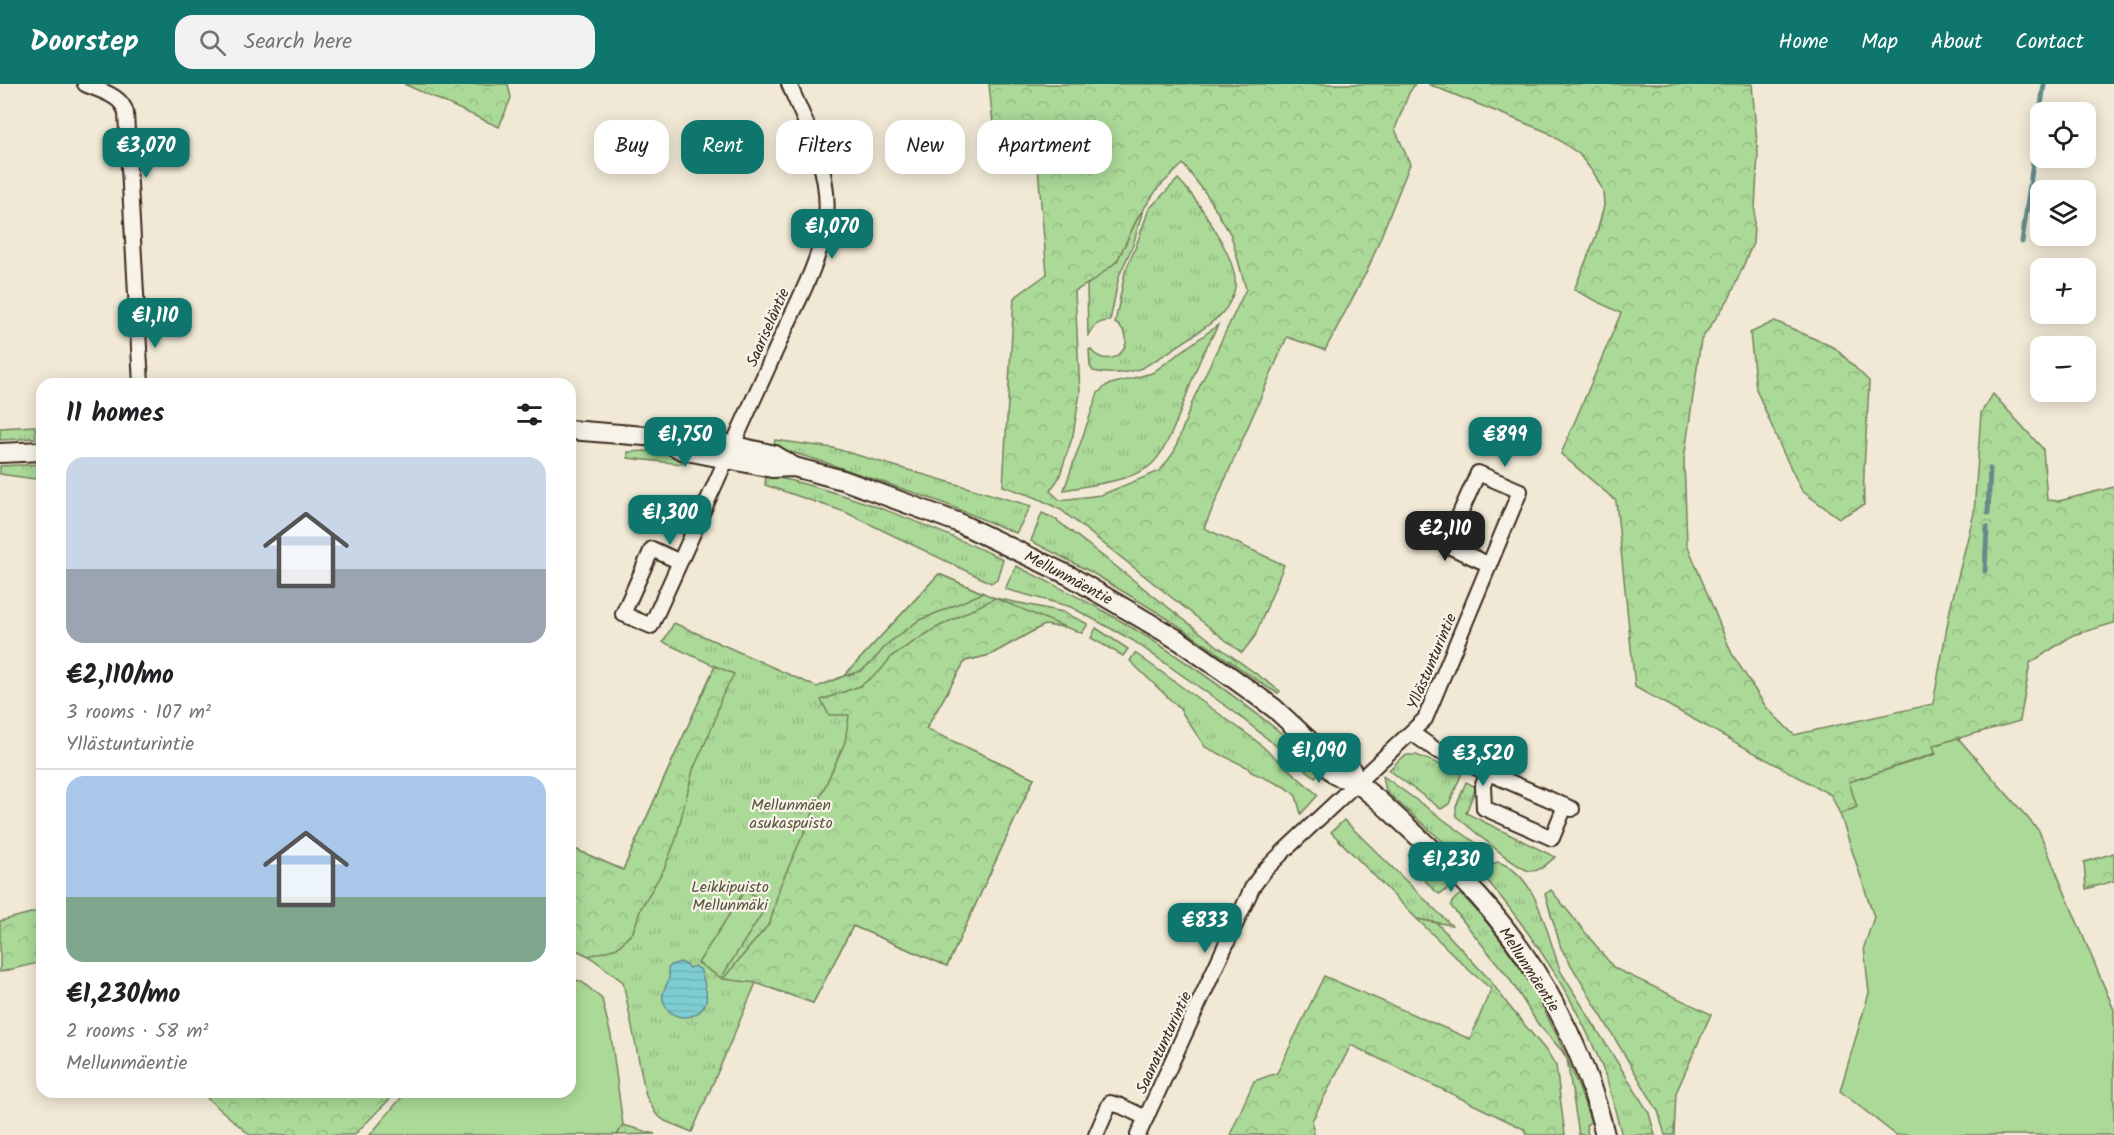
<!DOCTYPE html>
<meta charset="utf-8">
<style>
body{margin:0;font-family:Kalam,sans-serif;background:#f2f2f2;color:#202124;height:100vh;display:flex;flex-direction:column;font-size:22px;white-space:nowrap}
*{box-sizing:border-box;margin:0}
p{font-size:20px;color:#757577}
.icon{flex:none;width:33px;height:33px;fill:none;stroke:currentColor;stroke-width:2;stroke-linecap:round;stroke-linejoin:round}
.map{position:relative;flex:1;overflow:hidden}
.panel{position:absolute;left:36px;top:294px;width:540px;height:720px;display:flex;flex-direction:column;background:#fff;border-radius:18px;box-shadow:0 3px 15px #0003}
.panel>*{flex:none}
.guide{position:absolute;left:594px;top:36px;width:570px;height:54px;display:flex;gap:12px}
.buttons{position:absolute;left:2030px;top:18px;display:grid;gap:12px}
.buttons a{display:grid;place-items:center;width:66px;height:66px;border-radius:12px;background:#fff;box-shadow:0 3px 15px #0003;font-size:30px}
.price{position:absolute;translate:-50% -51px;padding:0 14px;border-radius:12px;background:#0f766e;color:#fff;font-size:20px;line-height:39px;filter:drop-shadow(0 2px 3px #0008)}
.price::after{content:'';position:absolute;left:50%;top:36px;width:18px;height:14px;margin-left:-9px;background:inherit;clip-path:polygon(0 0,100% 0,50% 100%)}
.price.selected{background:#222;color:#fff}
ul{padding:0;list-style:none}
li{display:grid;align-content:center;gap:12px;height:318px;padding:0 30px}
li+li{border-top:2px solid #e0e0e0}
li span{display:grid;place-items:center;height:186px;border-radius:18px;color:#555}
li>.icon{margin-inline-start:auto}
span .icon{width:108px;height:108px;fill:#fffc;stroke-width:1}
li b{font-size:26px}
h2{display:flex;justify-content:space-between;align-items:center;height:72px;padding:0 30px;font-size:26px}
.tag{padding:0 21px;border-radius:18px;background:#fff;box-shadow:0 3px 15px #0003;font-size:21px;line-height:54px}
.tag.selected{background:#0f766e;color:#fff}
header{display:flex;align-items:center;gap:36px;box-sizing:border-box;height:84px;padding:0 30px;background:#0f766e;color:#fff}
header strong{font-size:28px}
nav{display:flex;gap:33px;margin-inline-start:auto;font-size:21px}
.search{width:420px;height:54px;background:#f2f2f2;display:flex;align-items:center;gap:15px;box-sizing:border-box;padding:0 21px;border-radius:18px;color:#757577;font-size:22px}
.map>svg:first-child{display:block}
</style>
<header>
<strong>Doorstep</strong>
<div class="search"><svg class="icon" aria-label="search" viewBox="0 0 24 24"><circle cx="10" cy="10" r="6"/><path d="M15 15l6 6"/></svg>Search here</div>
<nav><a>Home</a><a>Map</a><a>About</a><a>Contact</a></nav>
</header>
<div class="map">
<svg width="2114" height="1051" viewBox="0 0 2114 1051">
<defs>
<pattern id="grass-tufts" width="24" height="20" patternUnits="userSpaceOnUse" patternTransform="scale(1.5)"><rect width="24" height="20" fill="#abd998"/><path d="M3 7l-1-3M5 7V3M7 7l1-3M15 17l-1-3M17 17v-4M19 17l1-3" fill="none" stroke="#94ba83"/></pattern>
<pattern id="forest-crowns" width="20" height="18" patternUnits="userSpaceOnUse" patternTransform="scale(1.5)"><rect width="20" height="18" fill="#abd998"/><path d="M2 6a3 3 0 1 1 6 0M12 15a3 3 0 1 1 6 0" fill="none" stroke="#94ba83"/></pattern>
<pattern id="water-rules" width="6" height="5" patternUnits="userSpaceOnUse" patternTransform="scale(1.5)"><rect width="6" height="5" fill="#7dced4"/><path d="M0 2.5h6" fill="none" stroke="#6db1b6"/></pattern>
</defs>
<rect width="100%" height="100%" fill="#f1e9d6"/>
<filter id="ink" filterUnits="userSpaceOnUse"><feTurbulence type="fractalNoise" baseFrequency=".0167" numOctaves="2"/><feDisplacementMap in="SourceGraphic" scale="12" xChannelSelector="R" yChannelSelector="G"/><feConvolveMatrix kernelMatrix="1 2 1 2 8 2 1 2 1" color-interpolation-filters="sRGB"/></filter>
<g filter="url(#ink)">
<!-- grass -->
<g fill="url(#grass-tufts)" stroke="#73825b" stroke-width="1.5">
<path d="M1178,95c18,18 61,81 57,108 -1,7 -7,20 -12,25 -7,10 -71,52 -84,57 -16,5 -30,6 -46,2l-3,-5 -1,-16 1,-1c22,27 53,-10 25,-26l10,-51 11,-26 13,-37z"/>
<path d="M1143,126l-10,35 -14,31 -9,45c-12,0 -18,5 -22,16l-1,-52 30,-24 21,-44z"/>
<path d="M1218,241c-5,11 -12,21 -17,33 -12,26 -29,87 -48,105 -17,18 -65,22 -89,27l34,-97 9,-8 45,-12z"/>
<path d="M35,342l1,12 -36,2v-12z"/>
<path d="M775,356l58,8 198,58 -15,27 -78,-32 -117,-40 -48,-14z"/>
<path d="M648,367l37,5 -3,8 -54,-6v-6z"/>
<path d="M42,380v16l-42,-6v-8z"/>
<path d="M766,391c83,17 161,50 237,84l-6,20 -6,4 -146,-71 -80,-27z"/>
<path d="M1042,429l13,6 164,128 61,44 -2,2 -8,-4 -100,-69 -79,-48 -60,-31z"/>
<path d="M1016,482c30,15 60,29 89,46 79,44 150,98 219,156l-9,9 -82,-66 -101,-71 -61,-33 -66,-18z"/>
<path d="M939,490l56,24 68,14 25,12 -6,9 -17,-6 -21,-2 -54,30 -25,6 -39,68 108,49 -87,188 -94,-40 -40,77 -57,-20 -64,149 -27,-11 -9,-7 -10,-18 -23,-114 -34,-26 -19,-9v-100l53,23 92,-204 -52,-24 11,-19 143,64 27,-11z"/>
<path d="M1096,544l32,21 -5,7 -32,-18z"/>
<path d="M1135,569l119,86 64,56 -17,19 -5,-18 -9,-8 -36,-16 -4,-5 -42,-20 -26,-39 -49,-47z"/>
<path d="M1407,671h9l46,18 -13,31 -8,5 -52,-39 12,-12z"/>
<path d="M1383,692l97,70c4,10 -2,15 -8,21l-81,-71 -5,-5z"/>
<path d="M1466,698l10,5 -10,26 89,44c-7,6 -15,15 -25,14 -15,-3 -59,-43 -74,-55v-9z"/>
<path d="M1344,736l107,105 -34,-6 -86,-87z"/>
<path d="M1408,771l27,14 18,17 -14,8c-14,-10 -21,-24 -31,-39z"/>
<path d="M1498,778c41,13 49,75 63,110l88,141 6,22h-33c-6,-19 -10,-39 -16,-58 -28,-75 -73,-143 -124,-203l8,-9z"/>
<path d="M1460,810c17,15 31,33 45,52 39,54 65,113 86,176l-5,3 2,10h-9l-12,-76 -5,-8 -24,-27 -29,-46 -58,-72 1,-4z"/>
</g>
<!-- forest -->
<g fill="url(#forest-crowns)" stroke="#73825b" stroke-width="1.5" fill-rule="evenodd">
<path d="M404,0h104l3,14 -12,29z"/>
<path d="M989,0h426l-6,9 -14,36 15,35 -42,105 -43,81 -38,-13 -83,191 80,37 -29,71 -13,17 -181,-143 -24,-12 -34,-12 11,-188 33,-24 -12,-141 -41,2zM1183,80l24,31 24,40 15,54 -53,111 -19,52 -14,19 -59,24 -41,5 -10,-9 9,-13 14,-43 7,-42 -5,-102 18,-10 24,-20 21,-44 20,-29z"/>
<path d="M1428,0h324l6,70 -5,89 -23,54 -29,43 -17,120 3,84 45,110 34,53 28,28 139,-31 18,-99 23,-92 7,-100 12,-19 50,55 4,51 12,1 55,-14v136l-41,12 -43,28 -10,58 -86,24 2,8 -86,29 8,25 -18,7 -9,-19 -196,-108 -19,-186 -55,-47 60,-141 -47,-23 22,-54 8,-30 -1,-15 -8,-16 -16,-21 -32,-22z"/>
<path d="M1775,237l60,27 34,33c-1,42 -7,83 -5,124l-25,13 -37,-27 -20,-41 -26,-61 -6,-56z"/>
<path d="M939,490l44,19 -65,28 -32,24 -10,13 -15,13 -17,5z"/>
<path d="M995,514l70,29 -21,-2 -54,30 -25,6 -39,68 108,49 -87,188 -94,-40 -40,77 -57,-20 -33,-4 47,-56 10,-37 65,-144 4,-27h-20l-8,-15 39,-14 20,-15 13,-16 41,-26z"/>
<path d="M715,582l19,8 -13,24 -7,25 -21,47 -17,69 -12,30 -23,39 -8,24 -16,16 -28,8 -19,-9v-100l53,23z"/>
<path d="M2114,769v28l-28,8 -2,-27z"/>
<path d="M1551,806l63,78 97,46 -35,79 -2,42h-9l-7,-24 -97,-163 -16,-54z"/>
<path d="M42,826v52l-42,10v-51z"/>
<path d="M1417,835l20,4 52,56 20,27 39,47 8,13 9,69h-39l-2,-6 -173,-84 -39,76 2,14h-84l24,-54 23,-8 47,-97 146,63 21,-50 -21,-18z"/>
<path d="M200,1008h197l-43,43h-104z"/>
<path d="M623,1041l32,9 -38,1z"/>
</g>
<!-- garden -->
<g fill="#abd998" stroke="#73825b" stroke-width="1.5">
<path d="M1958,654l81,93 75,179v125h-218l-56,-44 29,-98 -5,-46 10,-30 -34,-103 17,-7 -8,-25 87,-28 -3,-8z"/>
<path d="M745,806l23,14 -47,74 -23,-15z"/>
<path d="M570,894l12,4 20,17 9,37 12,89 -6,10h-247l36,-43h164z"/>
</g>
<!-- water -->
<path fill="url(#water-rules)" stroke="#638c8b" stroke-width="1.5" d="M680,878l5,2 4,4 5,-2 6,3c3,7 8,26 6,32 -6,22 -38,21 -43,-1 -2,-11 5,-14 6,-22 1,-3 -1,-6 -1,-9l3,-4z"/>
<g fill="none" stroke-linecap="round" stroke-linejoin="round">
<!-- stream -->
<g stroke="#638c8b" stroke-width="5">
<path d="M2022,158l22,-158"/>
<path d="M1988,429l2,-44"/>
<path d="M1985,487l2,-44"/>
</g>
<defs>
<g id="street">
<path d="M85,0c15,7 37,11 41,29l15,271"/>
<path d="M680,478l-28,-13 -29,65 28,12c42,-94 85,-187 127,-281 17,-39 44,-85 48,-127 5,-48 -19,-91 -37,-134"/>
<path d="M1412,649l24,17 136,59"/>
<path d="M1488,689l-5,12 1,23 68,30 13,-32"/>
<path d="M1096,1051l14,-32 11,3 25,12"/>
<path d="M1138,1051l115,-249 12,-16 19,-19 141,-132 95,-228 -42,-18 -32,72 44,20"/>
</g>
<g id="secondary">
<path d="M570,346l87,7 28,-1 10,1 80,18 19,12"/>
<path d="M657,353l25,13 90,18 22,-1 49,13 114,42 113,54 110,65 54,38 40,29 40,37 10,19 13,12 21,6"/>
<path d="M0,369l42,-2"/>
<path d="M1314,661c7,2 16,4 22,7 12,7 15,18 21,29 5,7 14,13 20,18 35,32 70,63 102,98 60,67 105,150 126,238"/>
</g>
</defs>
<!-- street casing -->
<use href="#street" stroke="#3b2a1e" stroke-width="18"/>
<!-- secondary casing -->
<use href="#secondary" stroke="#3b2a1e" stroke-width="22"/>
<!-- street -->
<use href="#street" stroke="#f7f3e8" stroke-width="14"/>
<!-- secondary -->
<use href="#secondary" stroke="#f7f3e8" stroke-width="18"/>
</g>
</g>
<g text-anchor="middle" stroke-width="4.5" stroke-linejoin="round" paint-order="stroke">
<!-- street labels -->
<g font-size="16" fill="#3b2a1e" stroke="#f7f3e8">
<text transform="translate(767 243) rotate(-66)" y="6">Saariseläntie</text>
<text transform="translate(1069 493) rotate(28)" y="6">Mellunmäentie</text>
<text transform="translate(1431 577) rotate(-67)" y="6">Yllästunturintie</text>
<text transform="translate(1530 885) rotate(57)" y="6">Mellunmäentie</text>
<text transform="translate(1163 958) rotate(-65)" y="6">Saanatunturintie</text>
</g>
<!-- park labels -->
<g font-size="16" fill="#57563c" stroke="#f7f3e8">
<text x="791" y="726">Mellunmäen<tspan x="791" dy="18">asukaspuisto</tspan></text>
<text x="730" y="808">Leikkipuisto<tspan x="730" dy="18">Mellunmäki</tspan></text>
</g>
</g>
</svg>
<div class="buttons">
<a><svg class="icon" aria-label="locate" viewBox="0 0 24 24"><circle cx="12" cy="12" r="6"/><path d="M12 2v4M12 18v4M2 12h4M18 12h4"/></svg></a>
<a><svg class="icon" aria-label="layers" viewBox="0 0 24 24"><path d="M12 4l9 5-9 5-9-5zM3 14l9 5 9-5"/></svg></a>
<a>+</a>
<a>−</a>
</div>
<b class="price" style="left:146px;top:95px">€3,070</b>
<b class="price" style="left:832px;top:176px">€1,070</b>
<b class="price" style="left:155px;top:265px">€1,110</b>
<b class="price" style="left:685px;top:384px">€1,750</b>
<b class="price" style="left:1505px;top:384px">€899</b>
<b class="price" style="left:670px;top:462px">€1,300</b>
<b class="price selected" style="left:1445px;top:478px">€2,110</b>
<b class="price" style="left:1319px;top:700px">€1,090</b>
<b class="price" style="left:1483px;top:703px">€3,520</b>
<b class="price" style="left:1451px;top:809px">€1,230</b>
<b class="price" style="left:1205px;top:870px">€833</b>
<div class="guide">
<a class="tag">Buy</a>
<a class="tag selected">Rent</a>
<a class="tag">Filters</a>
<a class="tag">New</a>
<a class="tag">Apartment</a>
</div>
<section class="panel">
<h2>11 homes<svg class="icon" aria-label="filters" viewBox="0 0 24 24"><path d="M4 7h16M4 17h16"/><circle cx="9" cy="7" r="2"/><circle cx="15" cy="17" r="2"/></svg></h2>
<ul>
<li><span style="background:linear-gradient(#c9d6e8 60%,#9aa5b1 0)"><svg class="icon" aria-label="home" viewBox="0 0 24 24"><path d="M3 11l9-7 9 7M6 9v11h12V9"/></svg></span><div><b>€2,110/mo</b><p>3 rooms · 107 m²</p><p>Yllästunturintie</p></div></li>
<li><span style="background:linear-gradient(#a9c7e8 65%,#7fa58c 0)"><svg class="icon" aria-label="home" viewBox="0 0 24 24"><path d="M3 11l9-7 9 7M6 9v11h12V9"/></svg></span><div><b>€1,230/mo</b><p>2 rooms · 58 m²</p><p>Mellunmäentie</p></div></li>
</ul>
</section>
</div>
